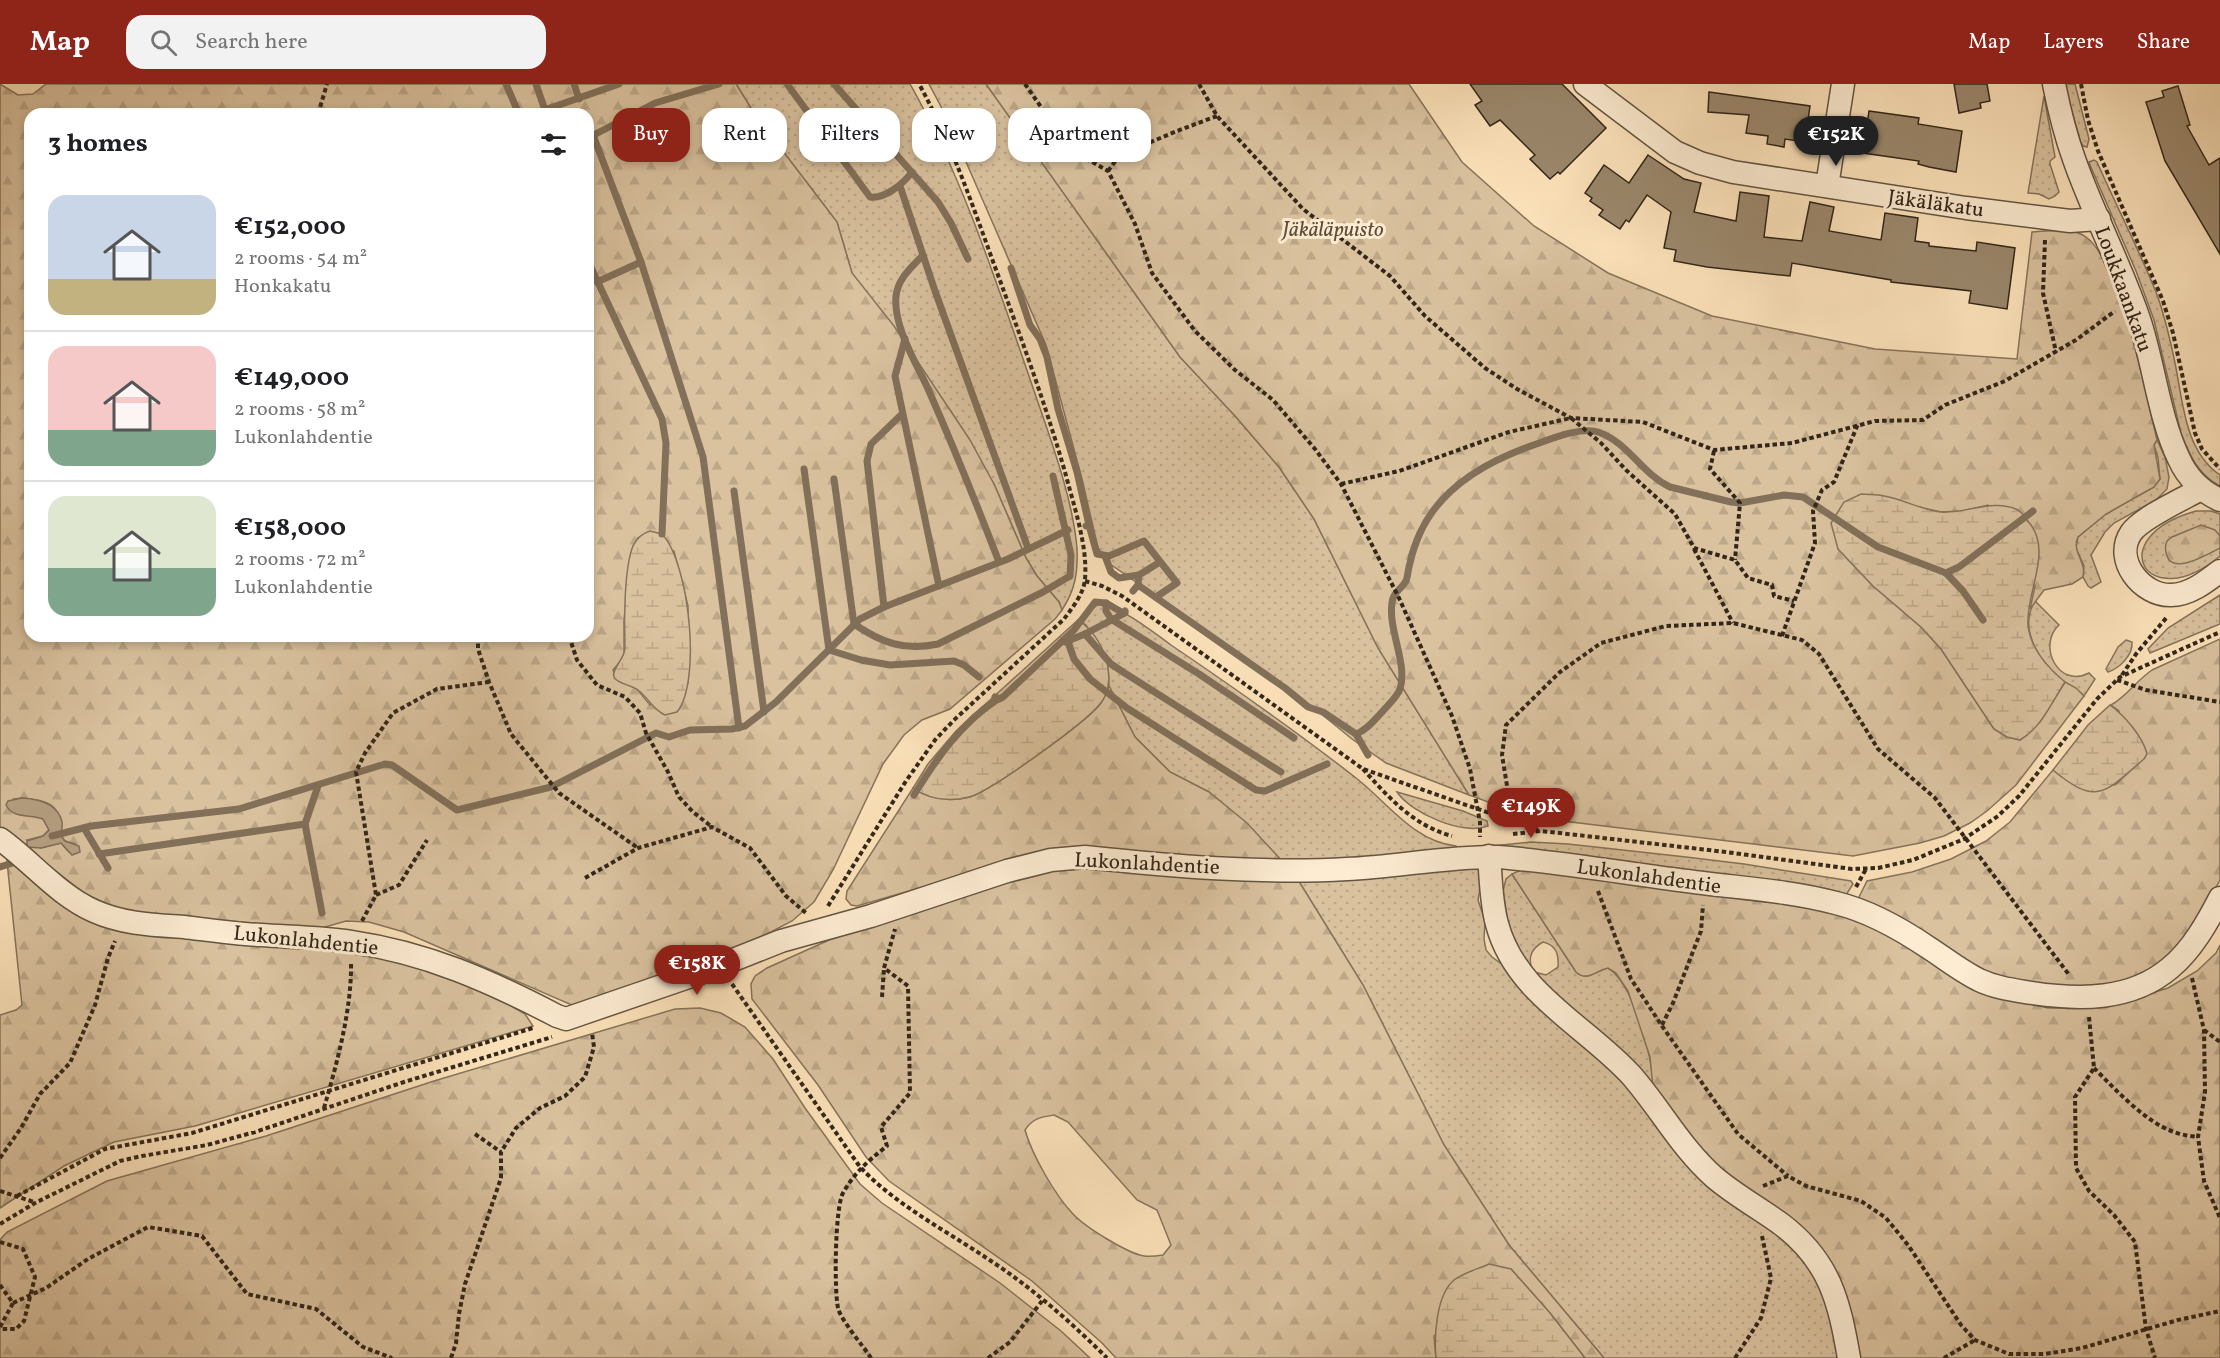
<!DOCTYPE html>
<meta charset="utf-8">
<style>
body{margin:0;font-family:Vollkorn,serif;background:#f2f2f2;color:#202124;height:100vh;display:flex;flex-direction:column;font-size:22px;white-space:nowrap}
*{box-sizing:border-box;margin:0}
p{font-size:20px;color:#757577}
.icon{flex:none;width:33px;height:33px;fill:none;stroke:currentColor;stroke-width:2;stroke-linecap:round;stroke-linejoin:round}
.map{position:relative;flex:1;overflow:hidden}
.panel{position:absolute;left:24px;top:24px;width:570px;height:534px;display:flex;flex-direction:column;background:#fff;border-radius:18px;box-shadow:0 3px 9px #0003}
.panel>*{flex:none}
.banner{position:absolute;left:612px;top:24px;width:570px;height:54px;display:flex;gap:12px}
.price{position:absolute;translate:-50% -51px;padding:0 14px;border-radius:21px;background:#8f2418;color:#fff;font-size:20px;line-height:39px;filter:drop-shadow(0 2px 3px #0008)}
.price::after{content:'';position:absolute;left:50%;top:36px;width:18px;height:14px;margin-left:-9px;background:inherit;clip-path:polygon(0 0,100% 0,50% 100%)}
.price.current{background:#222;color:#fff}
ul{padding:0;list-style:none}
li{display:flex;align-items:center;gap:18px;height:150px;padding:0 24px}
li+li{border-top:2px solid #e0e0e0}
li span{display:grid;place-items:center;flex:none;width:168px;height:120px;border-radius:18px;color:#555}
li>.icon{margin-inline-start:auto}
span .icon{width:72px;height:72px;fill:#fffc;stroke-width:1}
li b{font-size:26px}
h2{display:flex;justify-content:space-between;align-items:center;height:72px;padding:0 24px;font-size:26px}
.pill{padding:0 21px;border-radius:18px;background:#fff;box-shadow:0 3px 9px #0003;font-size:21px;line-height:54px}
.pill.current{background:#8f2418;color:#fff}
header{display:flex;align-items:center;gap:36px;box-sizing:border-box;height:84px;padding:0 30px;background:#8f2418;color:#fff}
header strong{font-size:28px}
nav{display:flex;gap:33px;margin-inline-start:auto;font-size:21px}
.search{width:420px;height:54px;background:#f2f2f2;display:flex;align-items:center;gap:15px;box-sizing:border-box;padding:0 21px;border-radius:18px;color:#757577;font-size:22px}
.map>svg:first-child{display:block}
</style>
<header>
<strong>Map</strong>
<div class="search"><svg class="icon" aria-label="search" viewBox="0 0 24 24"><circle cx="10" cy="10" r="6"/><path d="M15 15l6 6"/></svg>Search here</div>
<nav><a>Map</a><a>Layers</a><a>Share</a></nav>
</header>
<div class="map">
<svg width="2220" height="1274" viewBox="0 0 2220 1274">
<defs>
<pattern id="grass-dots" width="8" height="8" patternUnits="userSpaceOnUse" patternTransform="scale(1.5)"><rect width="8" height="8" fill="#dac29f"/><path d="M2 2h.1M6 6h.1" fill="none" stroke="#bca788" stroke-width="1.8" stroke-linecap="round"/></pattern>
<pattern id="forest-firs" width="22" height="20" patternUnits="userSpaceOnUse" patternTransform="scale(1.5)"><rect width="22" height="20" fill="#dac29f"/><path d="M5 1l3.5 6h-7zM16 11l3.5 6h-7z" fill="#bca788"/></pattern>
<pattern id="wetland-marsh" width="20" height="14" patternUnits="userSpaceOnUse" patternTransform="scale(1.5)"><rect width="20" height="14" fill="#dac29f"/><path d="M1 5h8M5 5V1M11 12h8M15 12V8" fill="none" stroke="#bca788"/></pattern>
</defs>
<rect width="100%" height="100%" fill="#fce2ba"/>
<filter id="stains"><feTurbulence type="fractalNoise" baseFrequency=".00333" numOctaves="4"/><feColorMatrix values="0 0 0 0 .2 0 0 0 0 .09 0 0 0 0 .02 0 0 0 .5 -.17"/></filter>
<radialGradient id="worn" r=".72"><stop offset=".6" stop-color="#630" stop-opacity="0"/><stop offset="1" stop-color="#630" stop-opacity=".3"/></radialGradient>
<!-- grass -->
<g fill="url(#grass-dots)" stroke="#86745c" stroke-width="1.5" fill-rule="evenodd">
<path d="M736,0h174c51,90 86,197 120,295 17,51 43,117 47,170 1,24 -2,41 -15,61l-3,-8 -22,-26 -11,-18 -32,-74 -142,-211 -15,-51 -81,-106z"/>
<path d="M929,0h57l194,273 56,60 43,50 35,52 64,129 91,147 -83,-32 -34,-24 -59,-48 -183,-127 -12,-16 -16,-69 -36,-134 -100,-229z"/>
<path d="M2064,0h11l14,55 -2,8 -4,-1 -3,-6z"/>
<path d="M2044,12l11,61 -5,4v3l9,28 -4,4 -6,3 -10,-5 -11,-1z"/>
<path d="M2094,76l3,2c19,43 41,86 59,130 9,24 15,51 20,76 7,37 10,84 44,107v11c-22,-11 -31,-32 -39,-53l-27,-113 -18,-49 -46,-106 -1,-3z"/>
<path d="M2157,356l8,17 4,20 -2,12 -11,11 -42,23 -9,9 -14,23 10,27 -10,6 -3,-2 -5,-9 1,-11 -8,-18 2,-11 28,-23 48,-27 6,-8 -2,-21 -4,-13z"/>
<path d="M2196,427h15l9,3v42c-73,61 -120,-18 -24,-45z"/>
<path d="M2220,511v29l-70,29 -2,-4 20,-21z"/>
<path d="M2035,517l24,24c-22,20 -1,64 30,48l6,6 -11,17c-6,-7 -15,-10 -23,-17 -22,-18 -43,-50 -26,-78z"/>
<path d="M1100,519c21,4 53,29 71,42 62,42 125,86 185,133 31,24 58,64 100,68l3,5 -175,12 -75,-71 -39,-20 -35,-35 -26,-51 -1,-19 -22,-42 -8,-5z"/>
<path d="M2126,556l6,2c1,13 -12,26 -24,30l-2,-3 12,-22z"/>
<path d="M1397,708l66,19 24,10 1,5c-25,10 -77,-13 -91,-34z"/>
<path d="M1531,758l37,2 118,13 58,7 107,17 2,3 -7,11 -354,-49z"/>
<path d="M1476,781l5,6 3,14 -5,9 -1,6 7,21 -1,18 2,11 6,7 19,14 94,90 146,152 37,30 14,15 13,18 16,36 7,46h-234l-95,-113 -65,-100 -81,-160 -68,-110z"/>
<path d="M1512,790l64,98c11,10 19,-1 32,-4 25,15 46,91 45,120l-112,-104 -26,-39 -7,-22 -5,-32 3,-12zM1543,858c13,3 16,12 15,25l-12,8 -12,-3c-7,-12 -4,-23 9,-30z"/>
</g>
<!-- forest -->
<g fill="url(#forest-firs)" stroke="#86745c" stroke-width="1.5" fill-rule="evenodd">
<path d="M0,0l18,11 15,-1 13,-10h690l20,32 81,106 15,51 42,53 76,114 24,44 32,74 11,18 22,26 3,8 -7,9 -105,90 -28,11 -18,15 -21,29 -50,106 -19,32 -22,19 -50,26 -168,59 -170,-74 -35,-10 -23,-1 -28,8 -194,-17 -39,-18 -53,-42 -32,-21zM30,30h558v522h-558zM638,454l36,13 14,55v77l-38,22 -13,-16 -20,-9 -4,-10 11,-13v-36l5,-57 4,-18zM22,714c30,2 39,8 39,38l4,5 10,3 -6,8 -8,-9 -20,5 -14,-8 16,-4 6,-6 -6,-11 -6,-3 -23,-17z"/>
<path d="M986,0h423l53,78 72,64 74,47 104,43 163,33 142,10 15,-127c17,-1 40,-5 54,5 34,24 61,161 71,203l-3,5 6,34 -6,8 -48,27 -28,23c-7,14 9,25 5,40l-11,7 -28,6 -14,19 5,-23 -47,-81 -26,6 -21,1 -22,-5 -81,42 35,37 48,41 20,22 53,80 13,8 13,3 20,-18 25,-40 11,6 8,8 -68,89 -29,26 -17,12 -26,13 -24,7 -67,13 -307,-37 -36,-9 -41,-15 -91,-147 -64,-129 -35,-52 -43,-50 -56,-60z"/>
<path d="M2201,441l14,5 5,6v12c-12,6 -47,27 -53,8 -2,-5 -2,-10 0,-15l5,-4z"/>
<path d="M2220,555v241l-27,48 -27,35 -37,17 -62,11 -66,-10 -141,-81 -1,-3 8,-16 45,-9 39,-13 35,-18 24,-19 43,-52 9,7 53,8 13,-12 -9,-62 -8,-6c16,-9 25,-24 41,-35z"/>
<path d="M1109,602l26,51 35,35 39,20 38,31 37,40 -236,-12 -191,55 -6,-1 -5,-6 1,-8 66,-103c17,12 36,14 57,9 20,-6 119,-77 131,-94 3,-5 6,-12 8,-17z"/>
<path d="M6,768l57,49 295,50 70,19 72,29 25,15 8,12 -338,100 -81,16 -50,24 -64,42v-193l16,-5 6,-5z"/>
<path d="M1076,784l219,7 68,110 81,160 65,100 95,113h-19l-35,-45 -39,-44 -77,67 2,22h-320l-14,-15 -70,-62 -143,-100 -23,-24 -48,-72 -66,-86 -1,-15 4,-8 12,-8 62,-28 219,-71zM1054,1031l14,7 69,78 20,10 14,35 -8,10c-6,1 -13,2 -19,1 -17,-3 -59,-29 -71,-42 -18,-19 -41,-59 -48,-84 8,-12 16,-13 29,-15z"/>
<path d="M1523,785l330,43 156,86 39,10 59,-1 61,-19 29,-17 19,-18 4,-8v413h-362l-12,-59 -108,-114 -28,-25 -57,-72 -3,-31 -22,-66 -12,-18 -8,-5c-13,3 -21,14 -32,4l-64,-98z"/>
<path d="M700,924l21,5 24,14 28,32 32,49 55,76 22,19 118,80 61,48 29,27h-1090v-118l7,-8 100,-51 159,-45 168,-55 241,-72z"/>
</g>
<!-- wetland -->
<g fill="url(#wetland-marsh)" stroke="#86745c" stroke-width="1.5">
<path d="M1861,410c7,1 16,0 23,2 19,3 37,14 57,16 25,2 52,-14 77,-2 3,2 7,7 9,10 28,30 -2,72 1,106 3,23 20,42 37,56 -13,20 -24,46 -45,58l-13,-3 -13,-8 -53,-80 -20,-22 -48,-41 -35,-37 -7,-26 13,-21z"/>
<path d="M650,447l12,3c27,28 40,147 15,178l-12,3c-13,-6 -17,-18 -27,-25 -6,-5 -21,-6 -24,-13 -3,-8 11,-18 11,-29 -1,-26 -1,-80 8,-102 4,-8 10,-13 17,-15z"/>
<path d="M1078,536c25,15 42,60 22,84 -15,19 -109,87 -131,93 -20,5 -39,3 -56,-9l15,-24 28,-33z"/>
<path d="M2110,621c15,11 33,32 37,49l-3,5c-38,32 -46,49 -91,11l35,-45z"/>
<path d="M1489,1180l22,5 39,44 35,45h-149c-2,-21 0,-63 18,-78 9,-7 24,-11 35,-16z"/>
</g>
<!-- water -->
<path fill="#b7a284" stroke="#82705a" stroke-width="1.5" d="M22,714c16,1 36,5 40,24 1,4 -1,9 -1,14l4,5 14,5 1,6 -8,3 -11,-12 -20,5 -14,-1v-6l16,-5 6,-6 -6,-11c-13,-5 -30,0 -37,-14l2,-4z"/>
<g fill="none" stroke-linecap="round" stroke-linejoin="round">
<!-- stream -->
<g stroke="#82705a" stroke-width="7">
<path d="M506,0l13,30"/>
<path d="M536,0l9,26"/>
<path d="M574,0l5,15"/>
<path d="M787,0l83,113c15,2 33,-13 42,-25"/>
<path d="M834,0l104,118 13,21 17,36"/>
<path d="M533,30l86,-30"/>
<path d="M593,51l48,127 62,195 36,271"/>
<path d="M588,54l67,-35 64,-19"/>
<path d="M900,102l35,105 93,257"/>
<path d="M923,171c-11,12 -25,23 -27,41 -3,31 21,68 33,95 25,57 48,114 70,171"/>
<path d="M588,177l74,158 4,24 -4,91"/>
<path d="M1011,184l19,57 10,14 7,18 11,52 19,63 12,53"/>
<path d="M597,198l44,-20"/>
<path d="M905,255l-10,37 44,210"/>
<path d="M804,385l25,181 32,10 29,5 64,-4 10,4 15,12"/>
<path d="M834,395l20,145c28,19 50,27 84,20l105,-52 27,-16 1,-21 -18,-79"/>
<path d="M734,407l30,221"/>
<path d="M1086,442l3,-1 8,29 12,2 35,-15 33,42 -21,14"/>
<path d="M1105,472l6,16 8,6 20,-3"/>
<path d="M1946,489l17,18 20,29"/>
<path d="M1138,501l147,103 23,19 15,5 33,22c11,-4 19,-15 27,-23 6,-7 14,-14 17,-22 8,-25 -12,-59 -8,-86 1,-11 9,-13 14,-22 2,-5 2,-12 4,-18 2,-10 6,-21 10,-30 20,-44 64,-70 108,-86 18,-6 52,-21 70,-15 30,10 44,42 72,55l61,15 9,1 44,-8 19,2 75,50 68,26 13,-6 74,-56"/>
<path d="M1133,507l5,-6 1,-10 21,-13"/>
<path d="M1106,519v8l5,8 88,55 95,64"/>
<path d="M884,523l-17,-146 4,-17 31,-30"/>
<path d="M1085,550l26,30 12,8 158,100"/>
<path d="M1065,558l20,-8 40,-21"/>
<path d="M1068,558l6,17 16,20 37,29 129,82 9,1 62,-27"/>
<path d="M995,613l4,2 4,-2 71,-67 21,-28 11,1 17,10 2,-2"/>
<path d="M1356,650l12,21"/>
<path d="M914,711c22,-36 48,-73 84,-96"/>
<path d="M305,740l17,89"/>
<path d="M84,744l24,40"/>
<path d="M52,752l39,-10 148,-17 146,-45 7,1 65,45 94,-23 105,-54 13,4 21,-7 42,-1 13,-3 31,-24 84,-83 24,-12 124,-48 60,-29"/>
<path d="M99,770l206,-30 13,-38"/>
<path d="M0,783l16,-5"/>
</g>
</g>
<!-- building -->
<g fill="#9b886d" stroke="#32261a" stroke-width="1.5">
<path d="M1470,0h92l44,44 -46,46 -2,-2 -8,7 -20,-20 5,-4 -35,-35 -10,6 -15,-21 7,-4z"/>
<path d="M1954,0h33l3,17 -10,2 1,5 -22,5z"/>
<path d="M2178,2l12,39 -3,1 22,39 11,-7v96l-55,-93 -19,-59 18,-5 -2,-6z"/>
<path d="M1709,8l101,14 -5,36 -20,-3 -1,8 -17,-3 1,-8 -22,-3 3,-18 -41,-3z"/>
<path d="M1869,27l50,7 -1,6 44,7 -6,41 -27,-5 -11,-3 1,-3 -56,-8z"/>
<path d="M1648,71l36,24 17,4 -7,29 42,9 4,-29 29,4 -5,41 38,4 8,-39 24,5 -5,24 52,9 4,-27 33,5 -3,23 14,2v3l47,5 1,-9 38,6 -8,61 -38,-6 2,-12 -80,-9v-2l-99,-17 -2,13 -83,-9 -33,-6 2,-11 -12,-2 7,-36 -24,-17 -18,27 -3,-2 -6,9 -21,-14 4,-5 -13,-9 2,-3 -7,-5 19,-28 25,18z"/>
</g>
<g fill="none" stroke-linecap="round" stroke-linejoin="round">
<defs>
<g id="minor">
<path d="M1585,0l90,68 25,11 33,9 233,36 104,13 29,-2"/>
<path d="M2054,0c5,25 11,50 20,75 19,54 46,105 65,160 15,45 20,99 40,140 8,18 23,33 41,41"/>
<path d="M1827,102l16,-102"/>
<path d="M2201,405c-18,10 -60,29 -70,44 -18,27 11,63 40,62 18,0 35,-13 49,-24"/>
<path d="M0,755c32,23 58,56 94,72 29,13 59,14 90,16 25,3 51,7 77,8 30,2 61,2 91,7 75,11 138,39 205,74l9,3 137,-47 78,-31 90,-25 136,-45 44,-11 34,-3c85,9 177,17 262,12 50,-2 101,-13 151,-12 63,5 126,16 189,24 50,7 100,9 149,22 33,8 65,26 93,45 17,11 32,23 50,32 17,8 35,10 53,13 47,7 99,8 138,-25 22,-18 37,-45 50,-70"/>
<path d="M1489,772c2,23 2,47 8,68 18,69 89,102 134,151 29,33 50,73 83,102 21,18 45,31 67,47 49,37 58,77 68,134"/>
</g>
</defs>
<!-- minor casing -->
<use href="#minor" stroke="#645542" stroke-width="25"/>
<!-- path -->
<g stroke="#32261a" stroke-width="4" stroke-dasharray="4.5 3" stroke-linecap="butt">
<path d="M1025,0l46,66 37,21 27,53 17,49 43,58 40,39 38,30 42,49 26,35 58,114 53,118 18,53 10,53v15"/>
<path d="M1199,0l18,32 86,93 87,67 35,40 60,52 32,21 54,29 72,4 71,28 78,-7 83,-22 48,-1 22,-15 60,-24 71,-41 39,-29"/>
<path d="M2081,0l7,36 10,31 65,150 10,32 22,100 7,16 18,20"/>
<path d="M318,30l9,-30"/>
<path d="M1108,87l12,-16 57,-24 40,-15"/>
<path d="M2045,156l-2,53 13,59"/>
<path d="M1714,367l-4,18 30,34 -5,57"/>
<path d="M1341,400l58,-13 110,-39 62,-14 30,25 25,27 49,44 19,34 41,12 13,18 24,7 2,11 20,5"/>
<path d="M1694,465l39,74"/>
<path d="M1085,497l17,5 20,10 241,173 178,62"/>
<path d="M478,552v13l11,33 22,52 48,59 79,55"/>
<path d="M569,552l8,24 20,25 28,12 15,16 6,20 22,39 11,25 14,15 19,15"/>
<path d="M1782,552l33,-93 -2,-32 9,-21 12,-8 24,-58"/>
<path d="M2122,591l14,-21 31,-37"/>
<path d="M2117,596l29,10 74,12"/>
<path d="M1363,685c25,28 51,57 89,67"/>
<path d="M1516,738l-6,-18 -8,-49 4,-30 54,-53 41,-29 65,-17 67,-3 69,17 17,14 59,95 57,49 135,178"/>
<path d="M1513,750l28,-3 36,4 149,17 126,17 26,-1 35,-8 51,-21 34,-23 21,-20 78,-97 23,-22 100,-45"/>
<path d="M585,794l53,-30 74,-21 38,21 36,48 20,17"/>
<path d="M1856,803l10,-18"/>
<path d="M1598,807l33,88 31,47 76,108 50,42"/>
<path d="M376,811l23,-10 28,-45"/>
<path d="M828,822l78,-125 29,-41 18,-19 111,-102c9,-12 20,-26 21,-40 3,-33 -12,-76 -20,-107 -21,-73 -48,-145 -74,-216 -21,-58 -42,-118 -72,-172"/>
<path d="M362,837l14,-26 -20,-123 9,-19 28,-40 44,-24 52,-7"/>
<path d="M2192,894l12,52 1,62 -7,45 6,44 16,37"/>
<path d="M732,900l128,183c37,39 87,64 131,94 40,26 82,63 116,97"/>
<path d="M882,913l2,-28"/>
<path d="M2089,933l5,51 -19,29 1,71 13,23 25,24 21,27 11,87 9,29"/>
<path d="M1662,941l11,-22 28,-72 2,-26"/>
<path d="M2204,946l16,12"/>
<path d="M2094,984c21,21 51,54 80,64 8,3 16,4 24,5"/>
<path d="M324,1024c13,-45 28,-99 27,-146"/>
<path d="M475,1050l26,18"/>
<path d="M0,1074l21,-30 19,-34 30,-31 25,-58 13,-47 7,-17"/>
<path d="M1763,1102l25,-10 18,10 55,15 25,17 22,27 53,80 14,15 34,14h36l37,-6 96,-28 42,-9"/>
<path d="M0,1107l34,11"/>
<path d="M17,1112l88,-47 87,-16 341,-105"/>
<path d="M0,1140l35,-21 85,-42 22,-5 65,-11 48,-13 149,-50 148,-45"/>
<path d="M0,1158l23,7 12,28 -11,44 -8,8h-16"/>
<path d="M0,1201l13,18 -13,24"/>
<path d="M13,1219l33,-15 42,-29 60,-32 54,9 45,58 69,15 47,38 29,11"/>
<path d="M451,1274l5,-15 3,-29 6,-30 36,-106v-26l15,-24 24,-20 25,-12 20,-19 9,-30 -2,-14"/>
<path d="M871,1274c-7,-11 -31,-39 -33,-50 -4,-18 -3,-101 5,-115 11,-20 26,-33 44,-47l-6,-19 29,-34 -2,-107 -24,-18 11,-39"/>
<path d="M988,1274l22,-16 32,-41"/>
<path d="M1735,1274l26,-40 10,-40 -9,-42"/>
<path d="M1944,1274l31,-18"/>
</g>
<!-- minor -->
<use href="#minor" stroke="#fdecd2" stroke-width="22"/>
</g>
<g text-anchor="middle" stroke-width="6" stroke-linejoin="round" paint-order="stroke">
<!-- street labels -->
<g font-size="21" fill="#32261a" stroke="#fdecd2">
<text transform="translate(1936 119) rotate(8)" y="7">Jäkäläkatu</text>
<text transform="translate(2124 205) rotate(70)" y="7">Loukkaankatu</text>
<text transform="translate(1147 779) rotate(3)" y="7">Lukonlahdentie</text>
<text transform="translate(1649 792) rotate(8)" y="7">Lukonlahdentie</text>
<text transform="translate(306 856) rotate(6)" y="7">Lukonlahdentie</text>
</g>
<!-- park labels -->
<g font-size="21" font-style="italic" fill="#5c4d3b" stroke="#fdecd2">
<text x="1333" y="152">Jäkäläpuisto</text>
</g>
</g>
<rect width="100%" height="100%" filter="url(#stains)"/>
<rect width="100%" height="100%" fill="url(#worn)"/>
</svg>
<b class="price current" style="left:1836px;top:83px">€152K</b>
<b class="price" style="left:1531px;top:755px">€149K</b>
<b class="price" style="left:697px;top:912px">€158K</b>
<div class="banner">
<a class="pill current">Buy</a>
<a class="pill">Rent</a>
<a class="pill">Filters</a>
<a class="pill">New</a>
<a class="pill">Apartment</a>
</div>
<section class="panel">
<h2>3 homes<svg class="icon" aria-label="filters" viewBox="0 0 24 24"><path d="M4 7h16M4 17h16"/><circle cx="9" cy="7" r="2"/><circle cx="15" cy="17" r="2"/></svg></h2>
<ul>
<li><span style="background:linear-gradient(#c9d6e8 70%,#c2b280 0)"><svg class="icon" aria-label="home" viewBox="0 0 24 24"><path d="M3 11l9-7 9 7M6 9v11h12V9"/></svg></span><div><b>€152,000</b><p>2 rooms · 54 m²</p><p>Honkakatu</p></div></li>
<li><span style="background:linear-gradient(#f6c9c9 70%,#7fa58c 0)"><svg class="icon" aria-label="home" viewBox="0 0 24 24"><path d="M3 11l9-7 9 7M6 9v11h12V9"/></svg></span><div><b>€149,000</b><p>2 rooms · 58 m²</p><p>Lukonlahdentie</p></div></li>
<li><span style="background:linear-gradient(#dfe7d0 60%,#7fa58c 0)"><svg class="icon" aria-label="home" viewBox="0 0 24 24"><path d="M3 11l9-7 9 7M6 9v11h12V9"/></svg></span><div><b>€158,000</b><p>2 rooms · 72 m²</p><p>Lukonlahdentie</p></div></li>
</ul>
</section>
</div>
